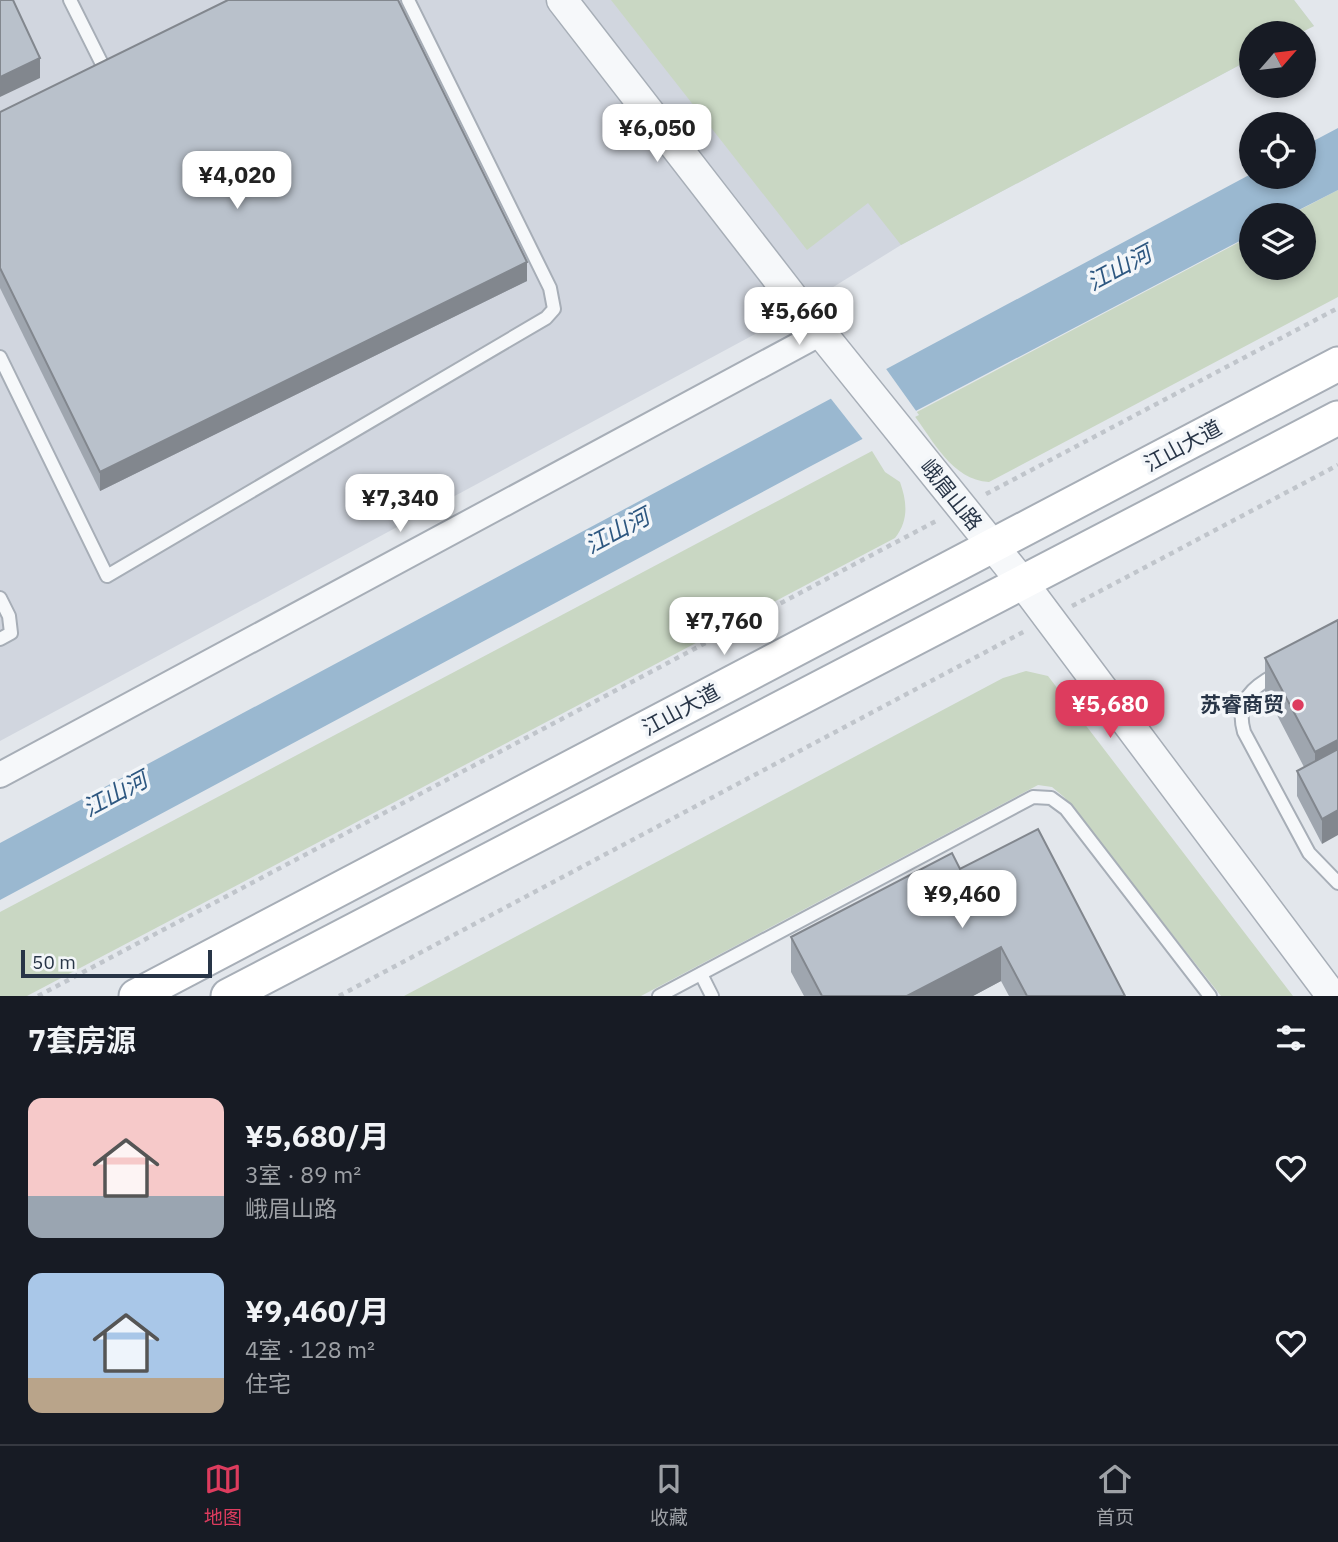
<!DOCTYPE html>
<html lang="zh">
<meta charset="utf-8">
<style>
body{margin:0;font-family:"IBM Plex Sans","Noto Sans SC",sans-serif;background:#20242c;color:#f1f3f6;height:100vh;display:flex;flex-direction:column;font-size:26px;white-space:nowrap}
*{box-sizing:border-box;margin:0}
p{font-size:23px;color:#9ea1a6}
.icon{flex:none;width:38px;height:38px;fill:none;stroke:currentColor;stroke-width:2;stroke-linecap:round;stroke-linejoin:round}
.map{position:relative;height:996px;overflow:hidden}
.panel{display:flex;flex-direction:column;background:#171b24;flex:1}
.panel>*{flex:none}
.needle{width:46px;rotate:62deg}
.buttons{position:absolute;left:1239px;top:21px;display:grid;gap:14px}
.buttons a{display:grid;place-items:center;width:77px;height:77px;border-radius:50%;background:#171b24;box-shadow:0 4px 10px #0003;font-size:35px}
.scale{position:absolute;left:21px;bottom:18px;width:191px;box-sizing:border-box;padding-left:7px;border:4px solid #283547;border-top:0;font-size:19px;line-height:24px;white-space:nowrap;color:#283547;-webkit-text-stroke:5px #f3f6f9;paint-order:stroke}
.price{position:absolute;translate:-50% -60px;padding:0 16px;border-radius:14px;background:#fff;color:#222;font-size:23px;line-height:46px;filter:drop-shadow(0 2px 4px #0008)}
.price::after{content:'';position:absolute;left:50%;top:42px;width:21px;height:16px;margin-left:-10px;background:inherit;clip-path:polygon(0 0,100% 0,50% 100%)}
.price.active{background:#dd3c5e;color:#fff}
ul{padding:0;list-style:none}
li{display:flex;align-items:center;gap:21px;height:175px;padding:0 28px}
li span{display:grid;place-items:center;flex:none;width:196px;height:140px;border-radius:14px;color:#555}
li>.icon{margin-inline-start:auto}
span .icon{width:84px;height:84px;fill:#fffc;stroke-width:1}
li b{font-size:30px}
h2{display:flex;justify-content:space-between;align-items:center;height:84px;padding:0 28px;font-size:30px}
.tabs{display:flex;justify-content:space-around;align-items:center;height:98px;border-top:2px solid #363941;background:#171b24;font-size:19px;color:#9ea1a6}
.tabs a{display:grid;justify-items:center;gap:4px}
.tabs .active{color:#dd3c5e}
.map>svg:first-child{display:block}
</style>
<div class="map">
<svg width="1338" height="996" viewBox="0 0 1338 996">
<rect width="100%" height="100%" fill="#e3e7ec"/>
<!-- built -->
<path fill="#d1d6df" d="M0,0h1294l20,26 -14,7h-49v26l-350,186 -129,80 -772,416z"/>
<!-- green -->
<g fill="#c9d7c3">
<path d="M611,0h683l20,26 -14,7h-49v26l-350,186 -33,-42 -61,47z"/>
<path d="M1338,190v107l-349,185c-37,-2 -56,-42 -76,-68l338,-178v32h53v-53h-14z"/>
<path d="M872,451l13,21 15,10c7,20 9,38 -5,56l-868,458h-27v-84z"/>
<path d="M1026,671l22,5 245,320h-72l-157,-199 -12,-10 -14,-2 -397,211h-237l599,-318z"/>
</g>
<!-- water -->
<path fill="#9ab8d0" d="M1338,128v62l-49,25h-38v20l-440,231 -811,434v-57l1251,-669v3h53v-31z"/>
<!-- pier -->
<path fill="#e3e7ec" d="M884,366l35,49 -54,27 -37,-47z"/>
<g fill="none" stroke-linecap="round" stroke-linejoin="round">
<defs>
<g id="service">
<path d="M70,0l35,70 6,-3"/>
<path d="M0,357l107,219 439,-258 8,-9 -4,-21 -142,-288"/>
<path d="M0,598l9,18 2,17 -11,6"/>
<path d="M1279,673c-26,13 -44,28 -35,59l65,121 29,30"/>
<path d="M701,974l11,22"/>
<path d="M659,996l374,-199 18,1 15,11 144,187"/>
</g>
<path id="minor" d="M0,775l821,-442"/>
<path id="tertiary" d="M562,0l231,298 229,284 310,414"/>
<g id="secondary">
<path d="M136,996l1202,-632"/>
<path d="M228,996l1110,-578"/>
</g>
</defs>
<!-- service casing -->
<use href="#service" stroke="#a7aeb7" stroke-width="16"/>
<!-- minor casing -->
<use href="#minor" stroke="#a7aeb7" stroke-width="28"/>
<!-- tertiary casing -->
<use href="#tertiary" stroke="#a7aeb7" stroke-width="33"/>
<!-- secondary casing -->
<use href="#secondary" stroke="#a7aeb7" stroke-width="37"/>
<!-- path -->
<g stroke="#c0c5cb" stroke-width="4.5" stroke-dasharray="5 5" stroke-linecap="butt">
<path d="M986,494l352,-186"/>
<path d="M1072,606l266,-141"/>
<path d="M38,996l900,-476"/>
<path d="M339,996l688,-366"/>
</g>
<!-- service -->
<use href="#service" stroke="#f6f8fa" stroke-width="12"/>
<!-- minor -->
<use href="#minor" stroke="#f6f8fa" stroke-width="24"/>
<!-- tertiary -->
<use href="#tertiary" stroke="#f6f8fa" stroke-width="30"/>
<!-- secondary -->
<use href="#secondary" stroke="#fff" stroke-width="33"/>
</g>
<!-- wall -->
<g fill="#9fa6af">
<path d="M0,112l527,169 -427,210 -100,-203z"/>
<path d="M1338,620l-16,224 -25,-48v-25l7,-4 -39,-75v-34z"/>
<path d="M960,869l165,127h-116l-8,-15 -28,15h-169l-13,-24v-35z"/>
</g>
<!-- shaded-wall -->
<g fill="#82878e">
<path d="M40,58v20l-40,19v-20z"/>
<path d="M527,262v19l-427,210v-19z"/>
<path d="M1338,740v34l-23,13v-35z"/>
<path d="M1338,810v25l-16,9v-25z"/>
<path d="M1001,947v34l-28,15h-66z"/>
</g>
<!-- building -->
<g fill="#b9c1cb" stroke="#82878e" stroke-width="2">
<path d="M0,0h13l27,58 -40,19z"/>
<path d="M228,0h170l129,262 -427,210 -100,-204v-156z"/>
<path d="M1338,620v120l-23,12 -50,-94z"/>
<path d="M1338,749v61l-16,9 -25,-48z"/>
<path d="M1038,829l87,167h-98l-26,-49 -94,49h-85l-31,-59 161,-84 8,16z"/>
</g>
<!-- markers -->
<circle fill="#dd3c5e" stroke="#f3f6f9" stroke-width="2.5" cx="1298" cy="705" r="7"/>
<g text-anchor="middle" stroke-width="7" stroke-linejoin="round" paint-order="stroke">
<!-- street labels -->
<g font-size="21" fill="#283547" stroke="#f3f6f9">
<text transform="translate(1183 446) rotate(-28)" y="7">江山大道</text>
<text transform="translate(951 495) rotate(51)" y="7">峨眉山路</text>
<text transform="translate(681 710) rotate(-28)" y="7">江山大道</text>
</g>
<!-- poi labels -->
<g font-size="21" font-weight="bold" fill="#283547" stroke="#f3f6f9" text-anchor="end">
<text x="1284" y="712">苏睿商贸</text>
</g>
<!-- water labels -->
<g font-size="23" font-style="italic" fill="#2d5780" stroke="#f3f6f9">
<text transform="translate(1119 268) rotate(-28)" y="8">江山河</text>
<text transform="translate(617 531) rotate(-28)" y="8">江山河</text>
<text transform="translate(115 794) rotate(-28)" y="8">江山河</text>
</g>
</g>
</svg>
<div class="buttons">
<a><svg class="needle" viewBox="-14 -14 28 28"><path d="M0-13l5 13h-10z" fill="#e53935"/><path d="M0 13l5-13h-10z" fill="#9ea1a6"/></svg></a>
<a><svg class="icon" aria-label="locate" viewBox="0 0 24 24"><circle cx="12" cy="12" r="6"/><path d="M12 2v4M12 18v4M2 12h4M18 12h4"/></svg></a>
<a><svg class="icon" aria-label="layers" viewBox="0 0 24 24"><path d="M12 4l9 5-9 5-9-5zM3 14l9 5 9-5"/></svg></a>
</div>
<div class="scale">50 m</div>
<b class="price" style="left:657px;top:164px">¥6,050</b>
<b class="price" style="left:237px;top:211px">¥4,020</b>
<b class="price" style="left:799px;top:347px">¥5,660</b>
<b class="price" style="left:400px;top:534px">¥7,340</b>
<b class="price" style="left:724px;top:657px">¥7,760</b>
<b class="price active" style="left:1110px;top:740px">¥5,680</b>
<b class="price" style="left:962px;top:930px">¥9,460</b>
</div>
<section class="panel">
<h2>7套房源<svg class="icon" aria-label="filters" viewBox="0 0 24 24"><path d="M4 7h16M4 17h16"/><circle cx="9" cy="7" r="2"/><circle cx="15" cy="17" r="2"/></svg></h2>
<ul>
<li><span style="background:linear-gradient(#f6c9c9 70%,#9aa5b1 0)"><svg class="icon" aria-label="home" viewBox="0 0 24 24"><path d="M3 11l9-7 9 7M6 9v11h12V9"/></svg></span><div><b>¥5,680/月</b><p>3室 · 89 m²</p><p>峨眉山路</p></div><svg class="icon" aria-label="heart" viewBox="0 0 24 24"><path d="M12 20l-8-8c-3-5 5-10 8-4 3-6 11-1 8 4z"/></svg></li>
<li><span style="background:linear-gradient(#a9c7e8 75%,#b9a48a 0)"><svg class="icon" aria-label="home" viewBox="0 0 24 24"><path d="M3 11l9-7 9 7M6 9v11h12V9"/></svg></span><div><b>¥9,460/月</b><p>4室 · 128 m²</p><p>住宅</p></div><svg class="icon" aria-label="heart" viewBox="0 0 24 24"><path d="M12 20l-8-8c-3-5 5-10 8-4 3-6 11-1 8 4z"/></svg></li>
</ul>
</section>
<nav class="tabs">
<a class="active"><svg class="icon" aria-label="map" viewBox="0 0 24 24"><path d="M3 6l6-2 6 2 6-2v14l-6 2-6-2-6 2zM9 4v14M15 6v14"/></svg>地图</a>
<a><svg class="icon" aria-label="saved" viewBox="0 0 24 24"><path d="M7 4h10v16l-5-4-5 4z"/></svg>收藏</a>
<a><svg class="icon" aria-label="home" viewBox="0 0 24 24"><path d="M3 11l9-7 9 7M6 9v11h12V9"/></svg>首页</a>
</nav>
